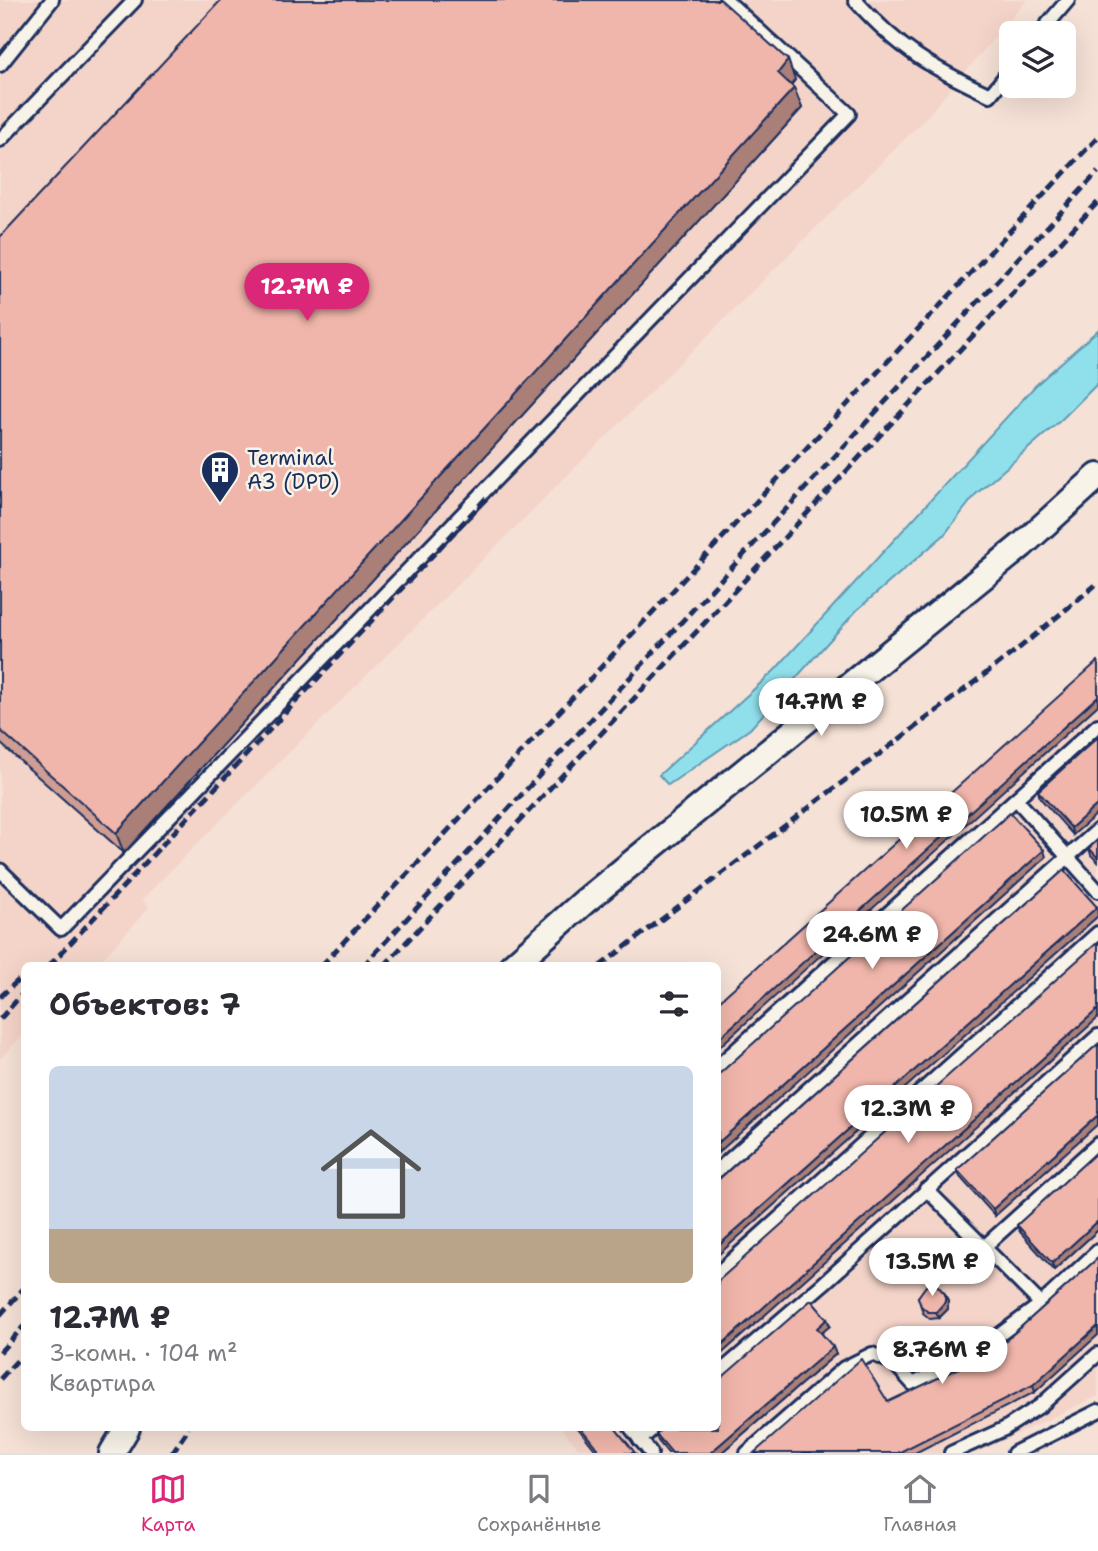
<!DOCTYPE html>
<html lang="ru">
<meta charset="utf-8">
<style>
body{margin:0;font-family:"Shantell Sans",sans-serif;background:#f2f2f3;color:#2b2b33;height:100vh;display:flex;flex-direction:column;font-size:26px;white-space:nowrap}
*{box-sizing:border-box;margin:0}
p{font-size:23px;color:#7c7c81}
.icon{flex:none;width:38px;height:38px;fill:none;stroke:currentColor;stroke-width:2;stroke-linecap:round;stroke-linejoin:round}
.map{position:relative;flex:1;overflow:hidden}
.details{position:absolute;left:21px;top:962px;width:700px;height:469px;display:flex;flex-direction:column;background:#fff;border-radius:10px;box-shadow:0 7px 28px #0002}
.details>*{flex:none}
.tools{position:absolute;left:999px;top:21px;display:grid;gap:14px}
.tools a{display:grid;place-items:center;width:77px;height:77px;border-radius:10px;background:#fff;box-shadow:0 7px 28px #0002;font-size:35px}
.price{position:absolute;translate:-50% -60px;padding:0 16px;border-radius:24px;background:#fff;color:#222;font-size:23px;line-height:46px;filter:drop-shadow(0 2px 4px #0008)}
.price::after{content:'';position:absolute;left:50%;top:42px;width:21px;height:16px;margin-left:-10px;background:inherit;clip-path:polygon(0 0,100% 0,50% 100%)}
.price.on{background:#db2777;color:#fff}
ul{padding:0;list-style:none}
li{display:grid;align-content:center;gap:14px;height:371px;padding:0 28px}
li span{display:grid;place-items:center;height:217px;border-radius:10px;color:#555}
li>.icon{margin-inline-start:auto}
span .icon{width:126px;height:126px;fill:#fffc;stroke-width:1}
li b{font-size:30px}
h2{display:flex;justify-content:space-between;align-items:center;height:84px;padding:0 28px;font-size:30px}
.dock{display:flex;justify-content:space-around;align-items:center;height:98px;border-top:2px solid #e1e1e2;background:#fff;font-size:19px;color:#7c7c81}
.dock a{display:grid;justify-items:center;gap:4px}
.dock .on{color:#db2777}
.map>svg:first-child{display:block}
</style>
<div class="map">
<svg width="1098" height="1453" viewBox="0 0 1098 1453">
<rect width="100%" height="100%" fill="#f5e1d6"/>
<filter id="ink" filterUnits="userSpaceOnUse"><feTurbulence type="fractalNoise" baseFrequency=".0143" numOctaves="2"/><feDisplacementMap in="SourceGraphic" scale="14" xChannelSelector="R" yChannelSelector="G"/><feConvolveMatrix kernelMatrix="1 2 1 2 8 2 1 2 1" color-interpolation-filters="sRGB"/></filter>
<g filter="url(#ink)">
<!-- built -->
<g fill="#f4d4c9">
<path d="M0,0h1027l-105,122 -780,777 7,9 -53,58h-72v68l-24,25z"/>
<path d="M1098,661v735l-122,57h-394l-20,-25h156v-427z"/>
</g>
<!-- water -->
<path fill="#90e0eb" stroke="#6199b3" stroke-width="2" d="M1098,330v53l-37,37 -85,74 -32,41 -87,75 -107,119 -82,56 -9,-10 115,-104 262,-286z"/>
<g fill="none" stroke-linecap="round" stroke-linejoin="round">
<defs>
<g id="lane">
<path d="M855,0c45,50 75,67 135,95l22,-27"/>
<path d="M1040,33l28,-33"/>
<path d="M0,65l52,-65"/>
<path d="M0,140l135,-140"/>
<path d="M1016,799l82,92"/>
<path d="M0,870l61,59 788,-815 -123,-114"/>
<path d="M718,1066l380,-341"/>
<path d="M718,1170l380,-340"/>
<path d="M926,1189l115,115"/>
<path d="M984,1247l114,-103"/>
<path d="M718,1273l380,-340"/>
<path d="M718,1374l106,-91 274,-247"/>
<path d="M631,1428l20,25"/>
<path d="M640,1440l14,-12"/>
<path d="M747,1453l97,-85 28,-14 22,9 19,21 70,-37 58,-43 57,-53"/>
<path d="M951,1453l53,-24 36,-23 58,-52"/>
<path d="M1014,1453l84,-42"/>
</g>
<g id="street">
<path d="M512,966l72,-64 438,-357 76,-69"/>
<path d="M112,1453l15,-25"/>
</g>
</defs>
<!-- lane casing -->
<use href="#lane" stroke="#1b2f5e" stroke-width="18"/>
<!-- street casing -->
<use href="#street" stroke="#1b2f5e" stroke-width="30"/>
<!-- lane -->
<use href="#lane" stroke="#f7f3e8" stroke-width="12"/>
<!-- street -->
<use href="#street" stroke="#f7f3e8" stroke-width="24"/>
<!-- rail -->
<g stroke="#1b2f5e" stroke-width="5" stroke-dasharray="10 5" stroke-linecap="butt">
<path d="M49,966l439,-470"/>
<path d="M321,966l777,-829"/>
<path d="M363,966l735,-794"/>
<path d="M384,966l714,-764"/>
<path d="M600,966l418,-317 80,-66"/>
<path d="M0,997l24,-22"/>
<path d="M0,1019l24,-27"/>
<path d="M0,1315l24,-27"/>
<path d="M0,1352l24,-26"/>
<path d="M0,1379l24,-26"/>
<path d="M172,1453l17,-25"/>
</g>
</g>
<!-- wall -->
<g fill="#cf9d93" stroke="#1b2f5e" stroke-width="2">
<path d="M788,60l7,20 -4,5 3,3 8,20 -678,745 -124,-110v-506z"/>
<path d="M1098,737l-25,98 -33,-37 -2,-7z"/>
<path d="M1098,840v22l-7,-7 -2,-7z"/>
<path d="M1098,1044l-103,172 -35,-39 -3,-7z"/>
<path d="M1098,1151v79l-44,40 -34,-38 -3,-7z"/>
<path d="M1098,1258l-63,134 -120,61h-161l134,-51 105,-50z"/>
<path d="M945,1294l3,7v8l-9,9 -9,1 -7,-6 -5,-16z"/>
<path d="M827,1319l3,7 -9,7 15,21 -115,99h-53l-10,-12 -2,-7z"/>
<path d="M578,1428h37l20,25h-37z"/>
</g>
<!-- shaded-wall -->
<g fill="#a97f78" stroke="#1b2f5e" stroke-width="2">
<path d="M788,60l7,20 -10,13 -7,-20z"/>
<path d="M794,88l8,20 -678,745 -8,-20z"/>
<path d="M1098,696v9l-380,343v-9z"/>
<path d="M1098,804v9l-25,22 -2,-7z"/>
<path d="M1044,850l2,7 -328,296v-10z"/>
<path d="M1097,907l1,9 -380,339v-9z"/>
<path d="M1098,1009v9l-380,339v-9z"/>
<path d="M1098,1115v9l-103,92 -2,-7z"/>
<path d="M1098,1221v9l-44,40 -2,-7z"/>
<path d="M945,1294l3,7v8l-9,9 -3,-6z"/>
<path d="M827,1319l3,7 -11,9 -2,-7z"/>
<path d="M1098,1326v9l-63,57 -2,-7z"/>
<path d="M833,1347l3,7 -115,99h-11z"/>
</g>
<!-- building -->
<g fill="#f1b6ab" stroke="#1b2f5e" stroke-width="2">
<path d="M221,0h500l67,60 -10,13 16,15 -678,745 -116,-103v-493z"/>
<path d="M1098,661v35l-380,343v-37z"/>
<path d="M1098,737v67l-27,24 -33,-37z"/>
<path d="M1010,813l34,37 -326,293v-68z"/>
<path d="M1098,840v18l-9,-10z"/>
<path d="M1064,870l33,37 -379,339v-66z"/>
<path d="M1098,942v67l-380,339v-67z"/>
<path d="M1098,1044v71l-105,94 -36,-39z"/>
<path d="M1098,1151v70l-46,42 -35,-38z"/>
<path d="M1098,1258v68l-65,59 -135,68h-144l107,-94 27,43 105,-50z"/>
<path d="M937,1285l8,9v8l-9,10h-8l-7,-6 -3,-9 8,-11z"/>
<path d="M811,1300l16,19 -10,9 16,19 -123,106h-38l-16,-19 7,-6h55v-47z"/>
<path d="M581,1428h34l20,25h-34z"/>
</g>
</g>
<!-- icons -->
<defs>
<symbol id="building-pin" viewBox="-11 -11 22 30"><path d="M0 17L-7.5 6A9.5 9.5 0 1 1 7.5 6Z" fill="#1b2f5e" stroke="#f7f3e8"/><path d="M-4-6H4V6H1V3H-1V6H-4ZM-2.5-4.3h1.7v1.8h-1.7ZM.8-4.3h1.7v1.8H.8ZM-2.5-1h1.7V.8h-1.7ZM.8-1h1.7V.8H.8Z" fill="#fff"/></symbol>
</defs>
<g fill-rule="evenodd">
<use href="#building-pin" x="198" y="448" width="44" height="60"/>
</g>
<g text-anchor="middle" stroke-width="5" stroke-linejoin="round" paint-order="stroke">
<!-- poi labels -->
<g font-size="21" fill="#1b2f5e" stroke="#f7f3e8" text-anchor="start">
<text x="247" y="465">Terminal<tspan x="247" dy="24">A3 (DPD)</tspan></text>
</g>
</g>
</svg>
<div class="tools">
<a><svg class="icon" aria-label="layers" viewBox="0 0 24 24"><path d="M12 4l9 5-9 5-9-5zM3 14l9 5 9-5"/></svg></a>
</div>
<b class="price on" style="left:307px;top:323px">12.7M ₽</b>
<b class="price" style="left:821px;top:738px">14.7M ₽</b>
<b class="price" style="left:906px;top:851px">10.5M ₽</b>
<b class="price" style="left:872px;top:971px">24.6M ₽</b>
<b class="price" style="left:908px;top:1145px">12.3M ₽</b>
<b class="price" style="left:932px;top:1298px">13.5M ₽</b>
<b class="price" style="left:942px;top:1386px">8.76M ₽</b>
<section class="details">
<h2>Объектов: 7<svg class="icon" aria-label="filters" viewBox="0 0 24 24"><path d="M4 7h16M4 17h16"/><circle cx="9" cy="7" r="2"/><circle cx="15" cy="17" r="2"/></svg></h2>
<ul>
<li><span style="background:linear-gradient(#c9d6e8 75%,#b9a48a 0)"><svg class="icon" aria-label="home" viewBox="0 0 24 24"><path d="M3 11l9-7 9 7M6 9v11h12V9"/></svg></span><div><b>12.7M ₽</b><p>3-комн. · 104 m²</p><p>Квартира</p></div></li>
</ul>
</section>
</div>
<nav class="dock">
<a class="on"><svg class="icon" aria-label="map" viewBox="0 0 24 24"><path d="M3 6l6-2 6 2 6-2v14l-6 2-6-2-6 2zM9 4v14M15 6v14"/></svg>Карта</a>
<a><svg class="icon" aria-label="saved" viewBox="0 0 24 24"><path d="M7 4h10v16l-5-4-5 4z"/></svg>Сохранённые</a>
<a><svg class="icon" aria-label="home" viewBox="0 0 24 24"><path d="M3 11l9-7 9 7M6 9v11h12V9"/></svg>Главная</a>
</nav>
